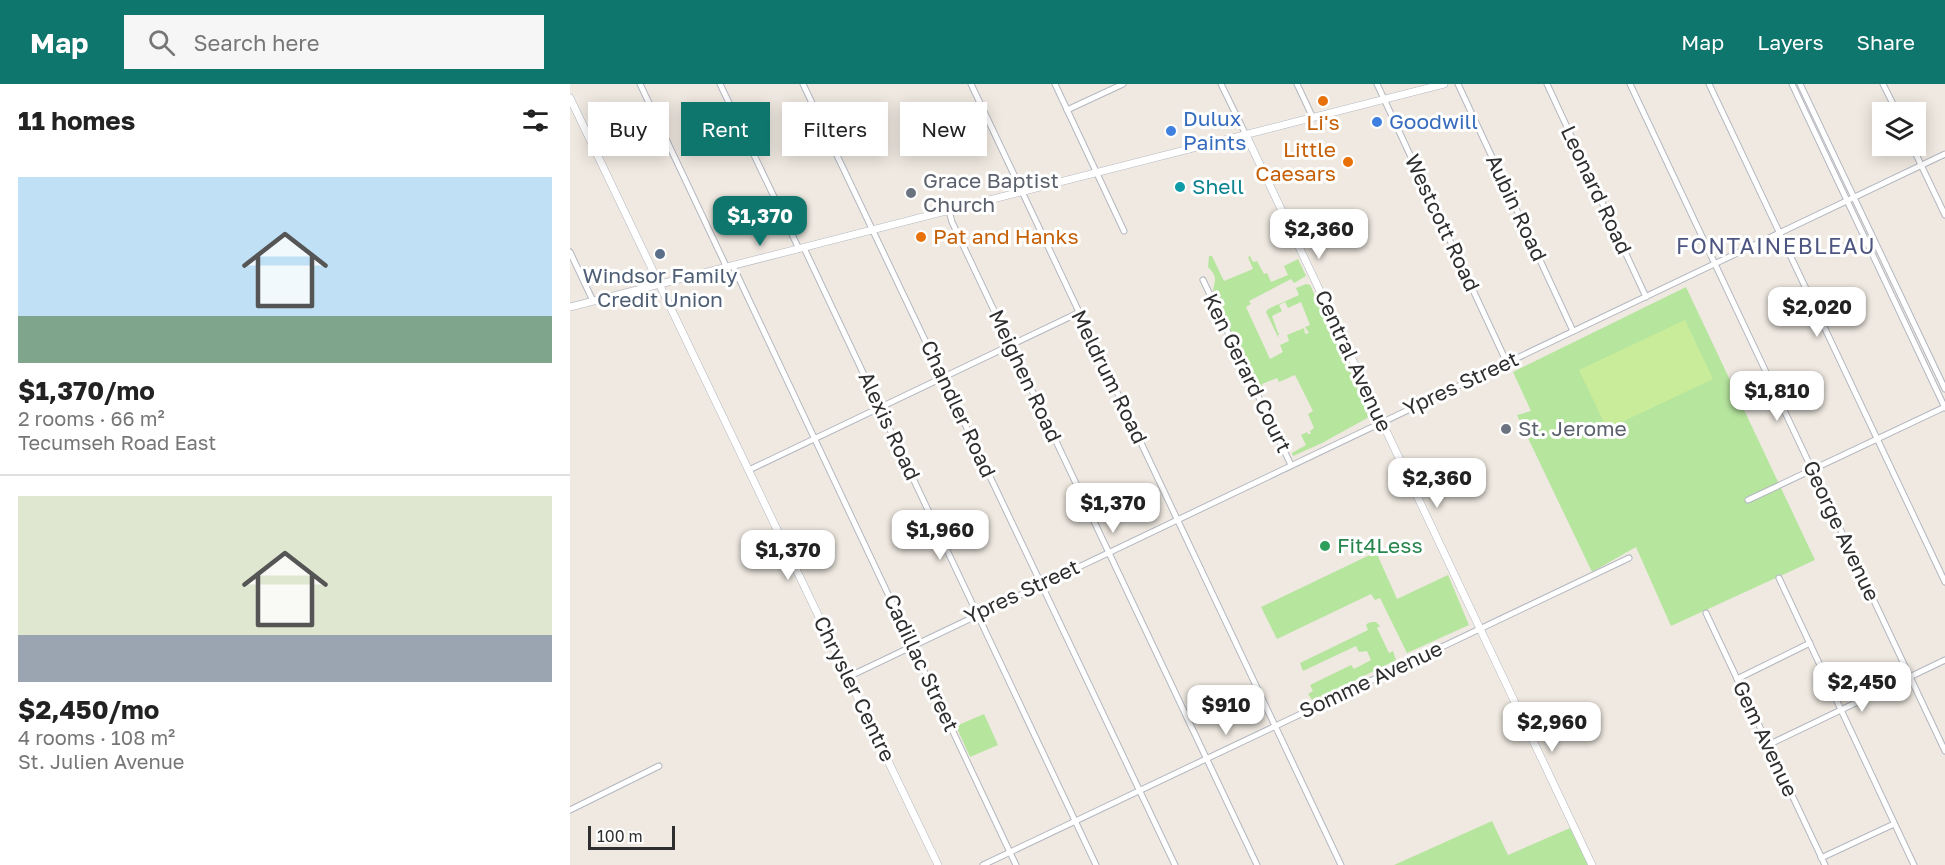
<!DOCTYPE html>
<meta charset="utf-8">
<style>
body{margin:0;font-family:"Golos Text",sans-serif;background:#f6f6f6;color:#222;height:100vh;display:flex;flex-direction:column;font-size:22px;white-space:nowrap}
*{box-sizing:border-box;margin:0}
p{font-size:20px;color:#767676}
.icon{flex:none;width:33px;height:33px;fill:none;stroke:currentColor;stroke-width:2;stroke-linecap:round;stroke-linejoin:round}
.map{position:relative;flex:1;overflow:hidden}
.details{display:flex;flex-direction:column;background:#fff;width:570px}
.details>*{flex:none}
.banner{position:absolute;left:18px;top:18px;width:570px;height:54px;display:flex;gap:12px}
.controls{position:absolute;left:1302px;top:18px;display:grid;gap:12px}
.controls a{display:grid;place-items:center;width:54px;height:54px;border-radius:0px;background:#fff;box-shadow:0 3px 15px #0003;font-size:30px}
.scale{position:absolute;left:18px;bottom:15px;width:87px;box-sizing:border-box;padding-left:6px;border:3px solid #2e2e2e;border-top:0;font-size:16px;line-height:21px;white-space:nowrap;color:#2e2e2e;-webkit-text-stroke:4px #fff;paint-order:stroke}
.price{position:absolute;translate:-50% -51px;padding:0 14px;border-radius:12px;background:#fff;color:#222;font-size:20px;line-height:39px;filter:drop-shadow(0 2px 3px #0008)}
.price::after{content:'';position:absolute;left:50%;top:36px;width:18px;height:14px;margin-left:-9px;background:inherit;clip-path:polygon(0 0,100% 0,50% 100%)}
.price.selected{background:#0f766e;color:#fff}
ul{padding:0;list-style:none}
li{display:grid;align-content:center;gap:12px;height:318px;padding:0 18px}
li+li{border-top:2px solid #e0e0e0}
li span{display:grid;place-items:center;height:186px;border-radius:0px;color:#555}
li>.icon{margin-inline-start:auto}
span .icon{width:108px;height:108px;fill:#fffc;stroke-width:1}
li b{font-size:26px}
h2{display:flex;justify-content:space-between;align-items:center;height:72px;padding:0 18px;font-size:26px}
.chip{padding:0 21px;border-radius:0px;background:#fff;box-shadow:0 3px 15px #0003;font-size:21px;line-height:54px}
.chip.selected{background:#0f766e;color:#fff}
header{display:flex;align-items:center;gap:36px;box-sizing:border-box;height:84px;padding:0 30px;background:#0f766e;color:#fff}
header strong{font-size:28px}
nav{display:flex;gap:33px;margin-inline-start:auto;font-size:21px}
.search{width:420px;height:54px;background:#f6f6f6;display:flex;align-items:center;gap:15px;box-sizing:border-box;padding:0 21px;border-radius:0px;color:#767676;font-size:22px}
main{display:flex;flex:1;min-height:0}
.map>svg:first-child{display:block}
</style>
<header>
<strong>Map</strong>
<div class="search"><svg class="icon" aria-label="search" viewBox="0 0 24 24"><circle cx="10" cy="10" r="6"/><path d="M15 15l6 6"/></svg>Search here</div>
<nav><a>Map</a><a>Layers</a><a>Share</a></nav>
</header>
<main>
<section class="details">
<h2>11 homes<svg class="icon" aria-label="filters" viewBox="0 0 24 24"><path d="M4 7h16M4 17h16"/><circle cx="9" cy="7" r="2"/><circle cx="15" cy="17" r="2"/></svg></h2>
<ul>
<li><span style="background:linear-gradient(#bfe0f5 75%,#7fa58c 0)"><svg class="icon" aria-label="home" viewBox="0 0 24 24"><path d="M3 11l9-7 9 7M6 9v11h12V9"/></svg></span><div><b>$1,370/mo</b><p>2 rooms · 66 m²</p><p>Tecumseh Road East</p></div></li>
<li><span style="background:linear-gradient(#dfe7d0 75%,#9aa5b1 0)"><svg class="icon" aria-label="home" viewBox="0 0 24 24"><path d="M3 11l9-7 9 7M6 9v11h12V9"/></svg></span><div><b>$2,450/mo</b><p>4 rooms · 108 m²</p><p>St. Julien Avenue</p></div></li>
</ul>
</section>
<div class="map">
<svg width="1375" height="781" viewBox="0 0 1375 781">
<rect width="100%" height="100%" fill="#efe9e1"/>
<!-- green -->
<g fill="#b6e59e">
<path d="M639,172h3l12,25 29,-12 -5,-12 2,-1 3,6 4,-1 7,13 3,-1 4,9 17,-7 -4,-9 14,-7 8,17 -12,7 -3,-4 -42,22 2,3 -5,3 24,52 13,-7 -3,-7 9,-4 -2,-6 17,-7 1,6 4,-1 -4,-6 5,-2 -9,-23 -13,6 -3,-6 -6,3 3,6 -10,5 6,17 2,1 -2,1 1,4 -13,-27 2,-3 31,-14 -3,-7 10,-4 4,1 61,131 -49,27 -29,13 -1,-3 14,-8 -5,-10 6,-3 1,2h3l-1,-3 4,-3 -6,-14 5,-3 -18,-36 -16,7 -2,-4 -15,6 2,6 -5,1 -46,-97c0,-13 7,-15 -5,-27z"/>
<path d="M1116,203l129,273 -144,66 -35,-79 -44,25 -75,-157 14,-4 -18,-39z"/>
<path d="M806,468l21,47 51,-24 21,50 -62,28 -27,-55 -5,2 -4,-6 -94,45 -16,-32z"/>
<path d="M802,538h4l4,4 -3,2 12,25 4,-2 3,9 -83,41 -5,-7 5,-3 -3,-6 41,-20 3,4 17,-9 -4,-9 -8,1 -3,-6 -53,25 -3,-8 68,-33 -2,-5 2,-2z"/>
<path d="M414,630l14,31 -28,12 -14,-31z"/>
<path d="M922,737l16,34 62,-27 18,37h-194z"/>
</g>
<!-- pitch -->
<path fill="#c9ec9a" d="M1115,236l28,59 -106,50 -28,-59z"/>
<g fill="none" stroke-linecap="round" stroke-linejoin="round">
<defs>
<g id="street">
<path d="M70,0l87,184"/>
<path d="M150,0l79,165"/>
<path d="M233,0l372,781"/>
<path d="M401,0l370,781"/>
<path d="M485,0l69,147"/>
<path d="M651,0l25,51"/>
<path d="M727,0l16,34"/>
<path d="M807,0l130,279"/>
<path d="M888,0l115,247"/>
<path d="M977,0l99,213"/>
<path d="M1060,0l315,667"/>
<path d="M1139,0l236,498"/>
<path d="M1222,0l153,324"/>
<path d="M1230,0l145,305"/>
<path d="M1313,0l14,28"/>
<path d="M497,26l56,-26"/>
<path d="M1342,62l33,69"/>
<path d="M379,127l3,11 305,643"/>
<path d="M234,164l292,617"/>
<path d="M0,168l23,49"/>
<path d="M163,182l283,599"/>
<path d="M633,196l88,185"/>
<path d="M179,386l329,-157"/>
<path d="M1178,416l197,-93"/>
<path d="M1209,494l135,287"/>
<path d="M1136,529l119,252"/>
<path d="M278,593l1097,-523"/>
<path d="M1167,595l73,-36"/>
<path d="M1198,661l177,-85"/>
<path d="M0,726l89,-44"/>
<path d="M1251,774l73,-34"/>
<path d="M413,781l646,-307"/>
</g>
<g id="secondary">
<path d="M0,14l368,767"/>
<path d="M676,51l346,730"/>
<path d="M0,223l874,-223"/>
</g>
</defs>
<!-- street casing -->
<use href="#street" stroke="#b4b7c1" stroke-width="7"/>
<!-- secondary casing -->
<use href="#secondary" stroke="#b4b7c1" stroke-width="8"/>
<!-- street -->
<use href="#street" stroke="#fff" stroke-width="5"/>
<!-- secondary -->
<use href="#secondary" stroke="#fff" stroke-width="7"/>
</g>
<!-- markers -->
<g fill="#e8710a" stroke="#fff" stroke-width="2">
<circle cx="753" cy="17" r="6"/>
<circle cx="778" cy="78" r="6"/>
<circle cx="351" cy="153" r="6"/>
</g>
<g fill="#3f7fe0" stroke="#fff" stroke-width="2">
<circle cx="807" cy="38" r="6"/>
<circle cx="601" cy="47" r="6"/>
</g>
<circle fill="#0f9aa8" stroke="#fff" stroke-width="2" cx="610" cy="103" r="6"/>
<g fill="#6b7280" stroke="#fff" stroke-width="2">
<circle cx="341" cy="109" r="6"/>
<circle cx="936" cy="345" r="6"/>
</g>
<circle fill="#5c6f8a" stroke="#fff" stroke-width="2" cx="90" cy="170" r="6"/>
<circle fill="#2e9e5b" stroke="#fff" stroke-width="2" cx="755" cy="462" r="6"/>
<g text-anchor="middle" stroke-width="6" stroke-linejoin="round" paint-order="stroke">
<!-- shop labels -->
<g font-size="21" fill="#366cbe" stroke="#fff" text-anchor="start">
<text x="613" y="42">Dulux<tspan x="613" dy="24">Paints</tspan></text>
<text x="819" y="45">Goodwill</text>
</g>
<!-- food labels -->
<g font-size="21" fill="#c56008" stroke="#fff">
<text x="753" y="46">Li's</text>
<text x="766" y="73" text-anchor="end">Little<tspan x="766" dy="24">Caesars</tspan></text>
<text x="363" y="160" text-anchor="start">Pat and Hanks</text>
</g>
<!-- worship labels -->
<g font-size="21" fill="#5b616d" stroke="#fff" text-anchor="start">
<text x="353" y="104">Grace Baptist<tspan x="353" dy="24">Church</tspan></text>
<text x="948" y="352">St. Jerome</text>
</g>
<!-- culture labels -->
<g font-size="21" fill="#0d838f" stroke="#fff" text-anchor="start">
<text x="622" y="110">Shell</text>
</g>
<!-- street labels -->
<g font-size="21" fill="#2e2e2e" stroke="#fff">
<text transform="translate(1026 106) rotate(65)" y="7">Leonard Road</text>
<text transform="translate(946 124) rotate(65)" y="7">Aubin Road</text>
<text transform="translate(872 139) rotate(65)" y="7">Westcott Road</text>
<text transform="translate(783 277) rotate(65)" y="7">Central Avenue</text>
<text transform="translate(677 289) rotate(64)" y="7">Ken Gerard Court</text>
<text transform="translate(455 292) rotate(65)" y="7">Meighen Road</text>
<text transform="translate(539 293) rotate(64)" y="7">Meldrum Road</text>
<text transform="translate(891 300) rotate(-25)" y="7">Ypres Street</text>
<text transform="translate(388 325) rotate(65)" y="7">Chandler Road</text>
<text transform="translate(319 342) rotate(65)" y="7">Alexis Road</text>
<text transform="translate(1271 447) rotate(65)" y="7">George Avenue</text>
<text transform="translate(452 508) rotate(-25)" y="7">Ypres Street</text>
<text transform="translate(351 579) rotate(65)" y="7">Cadillac Street</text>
<text transform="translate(801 596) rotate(-25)" y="7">Somme Avenue</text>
<text transform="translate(284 605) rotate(64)" y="7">Chrysler Centre</text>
<text transform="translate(1195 655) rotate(65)" y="7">Gem Avenue</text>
</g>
<!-- service labels -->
<g font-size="21" fill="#4e5e75" stroke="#fff">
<text x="90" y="199">Windsor Family<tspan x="90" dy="24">Credit Union</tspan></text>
</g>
<!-- leisure labels -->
<g font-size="21" fill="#27864d" stroke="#fff" text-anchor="start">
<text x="767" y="469">Fit4Less</text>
</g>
<!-- neighbourhood labels -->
<g font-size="22" letter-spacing="1.5" fill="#4d5680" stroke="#fff">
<text x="1206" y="170">FONTAINEBLEAU</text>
</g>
</g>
</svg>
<div class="controls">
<a><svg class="icon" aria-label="layers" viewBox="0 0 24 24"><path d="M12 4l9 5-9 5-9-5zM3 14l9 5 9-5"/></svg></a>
</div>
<div class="scale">100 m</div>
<b class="price selected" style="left:190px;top:163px">$1,370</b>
<b class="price" style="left:749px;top:176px">$2,360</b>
<b class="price" style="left:1247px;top:254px">$2,020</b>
<b class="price" style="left:1207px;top:338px">$1,810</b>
<b class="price" style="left:867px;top:425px">$2,360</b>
<b class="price" style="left:543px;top:450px">$1,370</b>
<b class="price" style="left:370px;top:477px">$1,960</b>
<b class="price" style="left:218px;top:497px">$1,370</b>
<b class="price" style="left:1292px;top:629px">$2,450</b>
<b class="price" style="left:656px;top:652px">$910</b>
<b class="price" style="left:982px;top:669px">$2,960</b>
<div class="banner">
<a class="chip">Buy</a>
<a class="chip selected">Rent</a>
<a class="chip">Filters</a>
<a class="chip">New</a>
</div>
</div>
</main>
